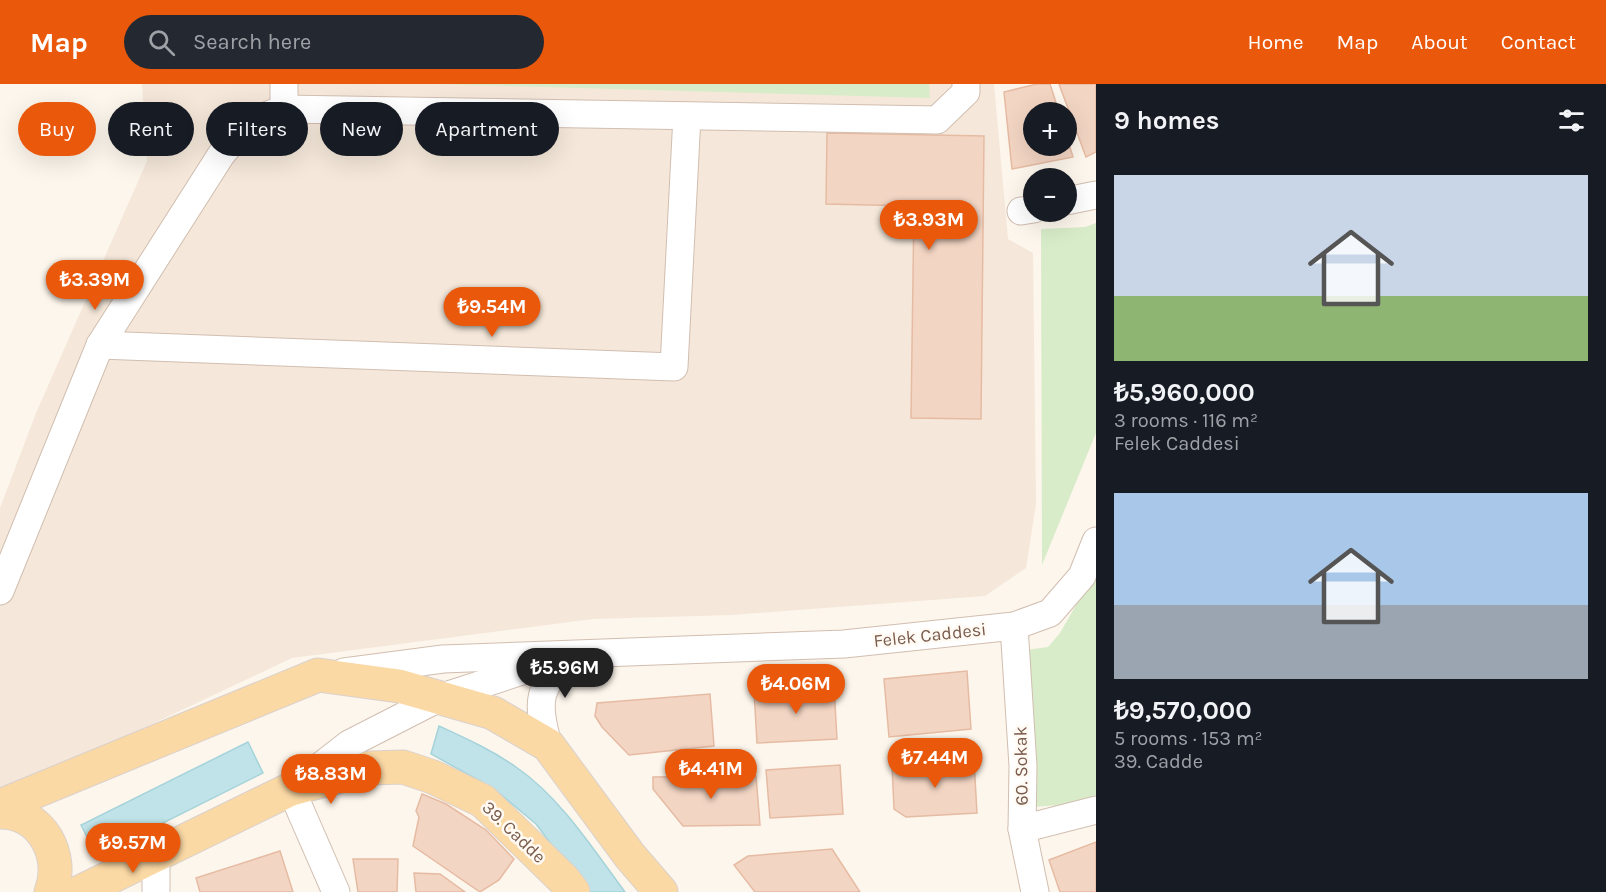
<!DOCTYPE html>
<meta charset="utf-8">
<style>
body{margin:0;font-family:Karla,sans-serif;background:#242831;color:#f1f3f6;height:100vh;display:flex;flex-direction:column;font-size:22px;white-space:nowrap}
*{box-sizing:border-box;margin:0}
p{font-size:20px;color:#9ea1a6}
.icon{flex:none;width:33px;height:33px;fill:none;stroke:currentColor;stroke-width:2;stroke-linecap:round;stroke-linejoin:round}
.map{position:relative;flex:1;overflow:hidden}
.side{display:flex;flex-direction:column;background:#171b24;width:510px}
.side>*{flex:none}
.hud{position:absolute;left:18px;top:18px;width:570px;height:54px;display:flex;gap:12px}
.tools{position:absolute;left:1023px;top:18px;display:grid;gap:12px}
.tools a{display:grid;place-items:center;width:54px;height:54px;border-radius:50%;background:#171b24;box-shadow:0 6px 24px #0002;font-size:30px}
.price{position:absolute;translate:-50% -51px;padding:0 14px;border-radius:21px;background:#ea580c;color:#fff;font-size:20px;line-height:39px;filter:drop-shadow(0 2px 3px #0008)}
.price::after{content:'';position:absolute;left:50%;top:36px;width:18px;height:14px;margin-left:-9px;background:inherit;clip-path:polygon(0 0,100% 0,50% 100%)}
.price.on{background:#222;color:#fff}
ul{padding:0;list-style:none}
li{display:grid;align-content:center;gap:12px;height:318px;padding:0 18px}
li span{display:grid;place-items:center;height:186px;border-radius:0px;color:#555}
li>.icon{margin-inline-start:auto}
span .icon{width:108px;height:108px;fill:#fffc;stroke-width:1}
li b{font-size:26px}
h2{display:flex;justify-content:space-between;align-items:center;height:72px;padding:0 18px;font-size:26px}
.tag{padding:0 21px;border-radius:27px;background:#171b24;box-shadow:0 6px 24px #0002;font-size:21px;line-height:54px}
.tag.on{background:#ea580c;color:#fff}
header{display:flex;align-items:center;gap:36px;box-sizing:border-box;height:84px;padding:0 30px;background:#ea580c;color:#fff}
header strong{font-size:28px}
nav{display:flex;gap:33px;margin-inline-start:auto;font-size:21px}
.search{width:420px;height:54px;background:#242831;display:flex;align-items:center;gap:15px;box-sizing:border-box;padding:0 21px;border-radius:33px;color:#9ea1a6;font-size:22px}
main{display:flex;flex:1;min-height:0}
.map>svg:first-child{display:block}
</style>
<header>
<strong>Map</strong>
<div class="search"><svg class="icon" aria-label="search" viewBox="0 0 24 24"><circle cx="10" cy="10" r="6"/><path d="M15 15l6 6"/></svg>Search here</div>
<nav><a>Home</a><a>Map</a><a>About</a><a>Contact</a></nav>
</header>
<main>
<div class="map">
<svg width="1096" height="808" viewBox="0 0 1096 808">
<rect width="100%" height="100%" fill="#fdf6ec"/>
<!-- residential -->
<path fill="#f5e8da" d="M142,0h852l14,155 25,14 3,251 -10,64 -41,28 -253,19 -139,4 -301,39 -292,138v-288l36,-95 111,-252z"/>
<!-- green -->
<g fill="#d8ecc9">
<path d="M436,0h493l1,14z"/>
<path d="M1096,139v210l-54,132 -1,-336 44,-2z"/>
<path d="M1096,486v225l-22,9 -41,3 -7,-157 22,-3 12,-14z"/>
</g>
<!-- water -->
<g fill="#bfe3e8" stroke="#a5d3da" stroke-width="1.5">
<path d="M439,642c26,12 53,24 77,41 45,31 77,82 109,125h-38l-51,-68 -43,-36 -62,-34z"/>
<path d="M248,658l15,31 -166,83 -16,-31z"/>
</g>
<!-- building -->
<g fill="#f3d5c3" stroke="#e6bba3" stroke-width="1.5">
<path d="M1037,0h13l9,28h-25v34h32v-11l7,22 -61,12 -8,-77z"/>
<path d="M1059,0h37v68l-10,5z"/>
<path d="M827,49l157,3 -3,283 -70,-1 3,-212 -88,-2z"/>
<path d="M967,587l4,58 -82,8 -5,-58z"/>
<path d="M834,602l3,53 -80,4 -3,-52z"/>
<path d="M710,610l4,52 -85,9 -27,-28 -7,-11 2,-13z"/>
<path d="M974,677l3,52 -71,4 -12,-8 -2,-44z"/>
<path d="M840,681l3,49 -73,4 -4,-48z"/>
<path d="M756,692l4,49 -77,1 -30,-37v-12z"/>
<path d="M422,710l24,10 40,26 28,29 -15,21 -19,12 -67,-46 6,-29 -3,-6z"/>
<path d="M1096,758v50h-36l-11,-32z"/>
<path d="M832,765l28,43h-105l-21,-27 14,-9z"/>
<path d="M280,767l13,41h-93l-4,-14z"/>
<path d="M353,775h45l-1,33h-39z"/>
<path d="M414,789l26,1 25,18h-49z"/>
</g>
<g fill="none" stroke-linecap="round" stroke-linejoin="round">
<defs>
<g id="minor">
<path d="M284,0v25"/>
<path d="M1066,117l30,-6"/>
<path d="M1021,127l13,-2"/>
<path d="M100,261l574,22 13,-251"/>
<path d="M0,507l100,-246 121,-190 26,-32 37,-14 653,11 29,-28v-8"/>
<path d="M1014,542l9,140 -1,63 74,-19"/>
<path d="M344,588l99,-13 401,-15 170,-18 36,-13 32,-37 14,-35"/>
<path d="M548,661c-11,-43 -12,-57 23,-88"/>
<path d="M1022,745l13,63"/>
<path d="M156,771v37"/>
<path d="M336,808l-45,-103 58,-45 90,-46 111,-36"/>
</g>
<g id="major">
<path d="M0,722l318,-131 81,11 94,27 55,32 82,111 31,36"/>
<path d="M0,728c42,0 65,44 51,80"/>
<path d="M80,808l211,-103 79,-21 33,-1 30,10 50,24 81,79 9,12"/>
</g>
</defs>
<!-- minor casing -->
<use href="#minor" stroke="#d1beb0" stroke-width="29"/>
<!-- major casing -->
<use href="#major" stroke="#dad1cd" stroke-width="35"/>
<!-- minor -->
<use href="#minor" stroke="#fff" stroke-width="27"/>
<!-- major -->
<use href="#major" stroke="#fbd9a5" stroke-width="33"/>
</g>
<g text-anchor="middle" stroke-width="5" stroke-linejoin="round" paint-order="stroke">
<!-- street labels -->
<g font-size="18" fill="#7a5c4d" stroke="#fffaf3">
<text transform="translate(930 551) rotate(-6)" y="6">Felek Caddesi</text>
<text transform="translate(1021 682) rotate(-91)" y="6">60. Sokak</text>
<text transform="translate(514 748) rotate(44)" y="6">39. Cadde</text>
</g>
</g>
</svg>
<div class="tools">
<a>+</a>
<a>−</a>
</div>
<b class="price" style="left:929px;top:167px">₺3.93M</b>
<b class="price" style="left:95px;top:227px">₺3.39M</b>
<b class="price" style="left:492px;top:254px">₺9.54M</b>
<b class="price on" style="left:565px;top:615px">₺5.96M</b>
<b class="price" style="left:796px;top:631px">₺4.06M</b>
<b class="price" style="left:935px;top:705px">₺7.44M</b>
<b class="price" style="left:711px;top:716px">₺4.41M</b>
<b class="price" style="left:331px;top:721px">₺8.83M</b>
<b class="price" style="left:133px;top:790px">₺9.57M</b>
<div class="hud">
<a class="tag on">Buy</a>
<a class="tag">Rent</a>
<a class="tag">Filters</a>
<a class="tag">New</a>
<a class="tag">Apartment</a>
</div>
</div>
<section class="side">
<h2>9 homes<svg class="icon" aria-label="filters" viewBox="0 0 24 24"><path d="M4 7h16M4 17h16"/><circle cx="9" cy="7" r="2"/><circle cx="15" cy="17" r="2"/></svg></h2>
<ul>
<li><span style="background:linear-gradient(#c9d6e8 65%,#8fb573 0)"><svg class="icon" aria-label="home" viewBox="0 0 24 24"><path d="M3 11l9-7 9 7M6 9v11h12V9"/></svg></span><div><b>₺5,960,000</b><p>3 rooms · 116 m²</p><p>Felek Caddesi</p></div></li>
<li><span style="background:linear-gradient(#a9c7e8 60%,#9aa5b1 0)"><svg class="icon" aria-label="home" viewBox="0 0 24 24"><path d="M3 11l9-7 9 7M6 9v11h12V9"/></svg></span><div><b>₺9,570,000</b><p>5 rooms · 153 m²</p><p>39. Cadde</p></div></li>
</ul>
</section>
</main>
